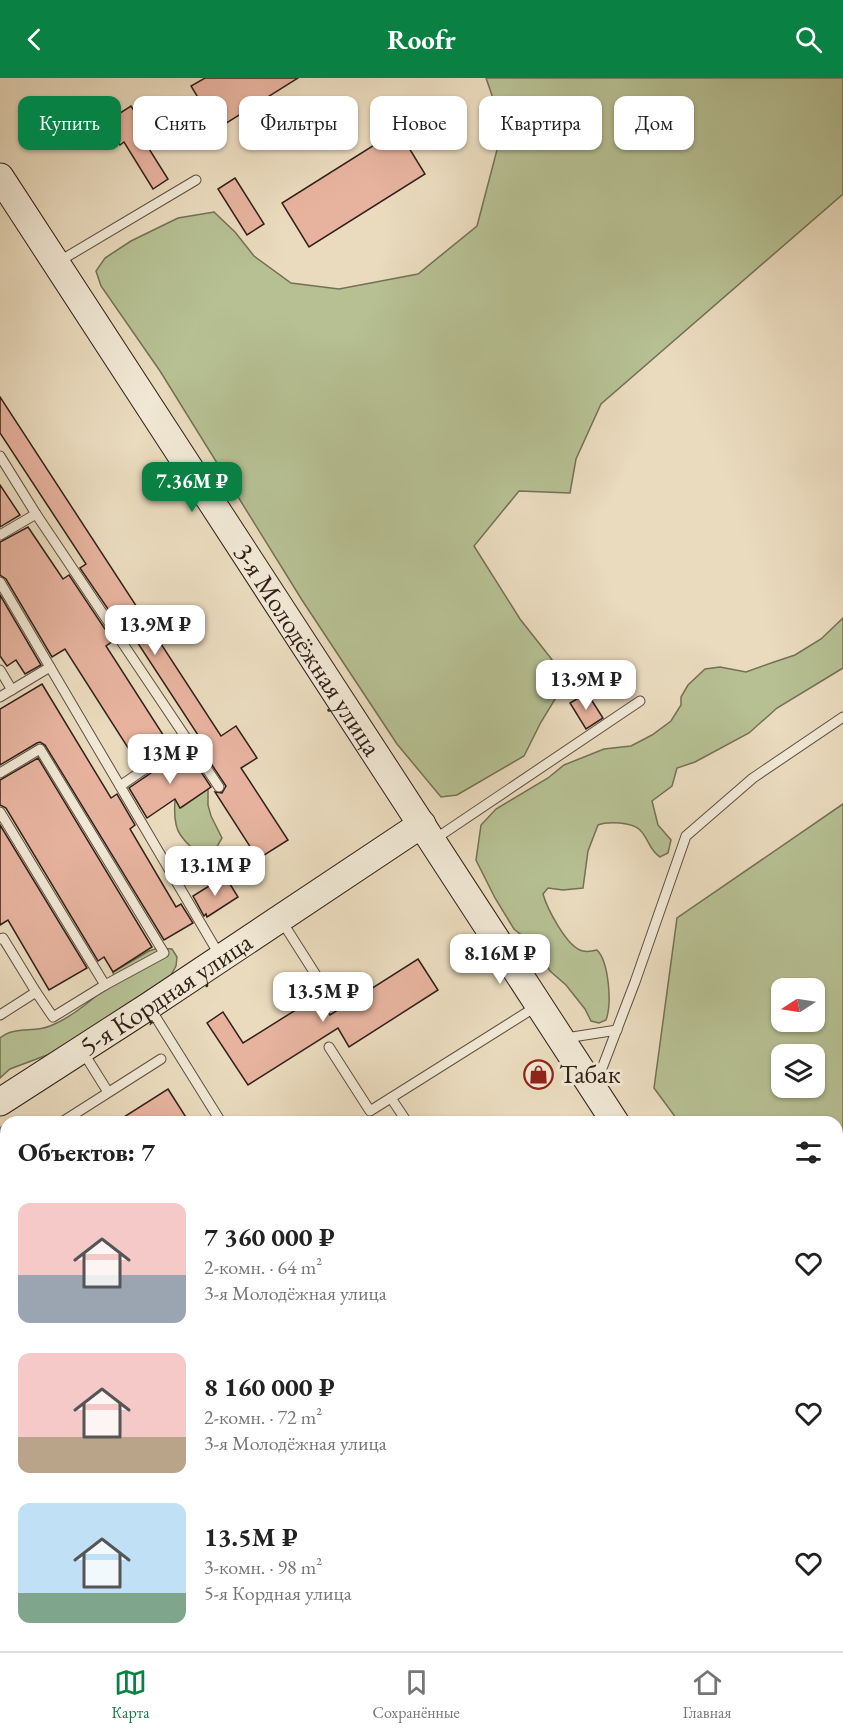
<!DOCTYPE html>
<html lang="ru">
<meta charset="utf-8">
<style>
body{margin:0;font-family:"EB Garamond",serif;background:#f2f2f2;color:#222;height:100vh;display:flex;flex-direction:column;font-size:22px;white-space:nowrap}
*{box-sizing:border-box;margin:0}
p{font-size:20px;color:#767676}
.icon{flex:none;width:33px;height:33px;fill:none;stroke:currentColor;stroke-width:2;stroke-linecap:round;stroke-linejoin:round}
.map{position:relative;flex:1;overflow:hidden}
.panel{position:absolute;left:0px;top:1038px;width:843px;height:536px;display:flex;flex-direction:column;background:#fff;border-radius:18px 18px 0 0;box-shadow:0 2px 4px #0004}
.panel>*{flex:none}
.top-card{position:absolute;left:18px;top:18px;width:807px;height:54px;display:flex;gap:12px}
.needle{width:39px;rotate:258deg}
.fabs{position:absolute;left:771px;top:900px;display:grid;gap:12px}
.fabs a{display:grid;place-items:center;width:54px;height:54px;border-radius:12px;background:#fff;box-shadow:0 2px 4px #0004;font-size:30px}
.price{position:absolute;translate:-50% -51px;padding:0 14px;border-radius:12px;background:#fff;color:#222;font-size:20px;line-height:39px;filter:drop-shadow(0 2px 3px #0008)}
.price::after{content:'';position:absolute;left:50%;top:36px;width:18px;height:14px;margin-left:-9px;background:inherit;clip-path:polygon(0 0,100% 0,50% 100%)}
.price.selected{background:#0b8043;color:#fff}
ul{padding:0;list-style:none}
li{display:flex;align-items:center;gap:18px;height:150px;padding:0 18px}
li span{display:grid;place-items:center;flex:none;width:168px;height:120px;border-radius:12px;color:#555}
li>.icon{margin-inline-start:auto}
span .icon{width:72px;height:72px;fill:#fffc;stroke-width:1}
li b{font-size:26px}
h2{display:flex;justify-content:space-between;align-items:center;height:72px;padding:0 18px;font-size:26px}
.pill{padding:0 21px;border-radius:12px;background:#fff;box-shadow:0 2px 4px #0004;font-size:21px;line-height:54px}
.pill.selected{background:#0b8043;color:#fff}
header{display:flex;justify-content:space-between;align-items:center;height:78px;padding:0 18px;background:#0b8043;color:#fff;font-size:27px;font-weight:700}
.tab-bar{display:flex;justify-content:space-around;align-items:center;height:84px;border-top:2px solid #e0e0e0;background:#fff;font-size:16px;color:#767676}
.tab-bar a{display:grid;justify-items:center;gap:3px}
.tab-bar .selected{color:#0b8043}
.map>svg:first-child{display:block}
</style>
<header><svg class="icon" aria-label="back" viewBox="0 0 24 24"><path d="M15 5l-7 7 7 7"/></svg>Roofr<svg class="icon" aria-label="search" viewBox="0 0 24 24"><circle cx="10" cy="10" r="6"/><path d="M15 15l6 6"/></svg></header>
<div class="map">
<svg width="843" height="1573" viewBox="0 0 843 1573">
<rect width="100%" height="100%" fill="#eadbbe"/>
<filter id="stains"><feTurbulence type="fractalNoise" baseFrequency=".00333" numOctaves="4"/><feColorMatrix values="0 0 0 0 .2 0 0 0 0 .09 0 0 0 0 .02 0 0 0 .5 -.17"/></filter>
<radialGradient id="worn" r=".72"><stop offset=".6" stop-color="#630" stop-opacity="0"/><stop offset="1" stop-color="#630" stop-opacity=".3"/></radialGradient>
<!-- green -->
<g fill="#b6c093" stroke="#747056" stroke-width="1.5" fill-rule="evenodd">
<path d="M486,0h357v116l-242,210 -25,55 -6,34 -51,-2 -45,55 46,73 41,52 2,15 -22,36 -17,34 -67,39 -16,2 -44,-53 -95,-144 -142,-229 -59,-85 -5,-15 9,-13 26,-17 47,-23 36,-6 21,20 19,24 37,27 48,6 79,-15 59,-48 26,-99z"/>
<path d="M843,540v50l-66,40 -28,25 -54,29 -18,6 -5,18 -20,15 6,24 13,15 -3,13 -8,4c-11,-7 -11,-18 -20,-27 -8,-8 -32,-9 -42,-5l-10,26 -5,37 -20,2 -15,-2 -5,6c4,14 24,54 40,57 5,1 10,0 14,-1 12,12 15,54 9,70l-7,3 -8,-2 -6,-12 -19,-24 -16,-14 -15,-25 -21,-17 -19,-31 -19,-38 5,-35 15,-16 52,-31 16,-13 40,-16 27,-3 21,-11 19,-14 10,-16v-8l7,-12 17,-16 15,-2 26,5 28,-10 21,-7 26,-16z"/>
<path d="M208,711v16l3,11 11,22 -7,12 -16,4c-22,-18 -26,-26 -24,-55l6,9z"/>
<path d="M843,726v539l-6,-8v-213h-158l-25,-34 23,-170zM782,910h32v34h-32zM782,976h32v34h-32z"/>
<path d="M158,870l14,1 5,8 -1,9 -13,23 -68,48 -85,32 -10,9v-40c14,-12 34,-5 50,-12 21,-8 50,-31 64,-49l-1,-5 36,-21z"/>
<path d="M6,1046v53l-6,4v-53z"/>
<path d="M0,1127l6,9v432h627l3,5h-636z"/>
</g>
<!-- building -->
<g fill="#e7b39f" stroke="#312019" stroke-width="1.5">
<path d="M205,0h93l-81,51 -26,-43z"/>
<path d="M131,28l15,23 -7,4 29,46 -15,10 -29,-47 -4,3 -14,-23z"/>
<path d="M398,52l27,44 -116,73 -27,-44z"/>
<path d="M235,100l29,46 -17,11 -29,-46z"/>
<path d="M0,319l221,339 15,-10 21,32 -16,10 47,72 -30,19 -43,-67 7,1 4,-7 -30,-45 4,-3 -70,-107 -5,3 -45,-66 6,-4 -86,-131z"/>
<path d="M0,407l20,30 -20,12z"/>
<path d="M28,449l35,52 6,-4 44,66 -7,5 63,98 -30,21 -74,-116 -13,8 -46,-78 -6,-4v-33z"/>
<path d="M0,517l41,70 -16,9 -9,-14 -9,6 -7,-10z"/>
<path d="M42,606l69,114 6,-4 18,31 -5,4 46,78 5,-3 12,19 -29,17 -119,-195 -5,-3 -3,1 -37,22v-56z"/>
<path d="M587,615l16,25 -17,11 -16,-26z"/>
<path d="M186,671l25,38 -31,21 -5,-9 -28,19 -18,-30z"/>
<path d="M38,680l114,189 -39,25 -9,-15 -6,4 -92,-153 -6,-3v-25z"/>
<path d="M0,747l87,143 -38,22 -41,-70 -8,5z"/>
<path d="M225,798l13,21 -31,20 -1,-3 -2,2 -11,-20z"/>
<path d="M418,881l20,31 -89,57 -11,-19 -90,57 -41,-62 16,-11 20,31 75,-47 12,19z"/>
<path d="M168,1011l21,33h-73z"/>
</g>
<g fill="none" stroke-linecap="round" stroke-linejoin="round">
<defs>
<g id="lane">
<path d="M58,184l138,-82"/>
<path d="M0,378l36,58 183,273"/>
<path d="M0,457l36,-21"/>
<path d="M0,504l50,85"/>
<path d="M0,592l12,20"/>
<path d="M0,619l50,-30 170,289"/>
<path d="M0,695l40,-24 124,204 -59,32"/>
<path d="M120,708l67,-46"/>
<path d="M0,734l105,173 -52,32 -17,-25 -36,23"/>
<path d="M435,761l205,-138"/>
<path d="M281,842l47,74"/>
<path d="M0,861l3,-1 33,54"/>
<path d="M150,930l71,114"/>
<path d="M566,960l51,-8"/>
<path d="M329,969l41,64 167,-105"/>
<path d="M83,974l25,40"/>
<path d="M596,1006l39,-102 51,-146 67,-58 90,-61"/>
<path d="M391,1020l16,24"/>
<path d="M62,1044l99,-63"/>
<path d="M717,1568l4,5"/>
</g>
<g id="secondary">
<path id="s1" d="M0,99l615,945"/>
<path id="s2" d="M0,1024l149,-96 273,-182"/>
<path d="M837,1386l6,9"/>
</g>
</defs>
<!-- lane casing -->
<use href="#lane" stroke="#5f4f42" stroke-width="11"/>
<!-- secondary casing -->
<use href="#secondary" stroke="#312019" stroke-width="29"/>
<!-- lane -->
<use href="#lane" stroke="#f1e8d5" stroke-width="9"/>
<!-- secondary -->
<use href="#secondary" stroke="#f1e8d5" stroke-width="27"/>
</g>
<!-- icons -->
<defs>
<symbol id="shop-ring" viewBox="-11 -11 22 22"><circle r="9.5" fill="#f1e8d5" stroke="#8f2418" stroke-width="1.5"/><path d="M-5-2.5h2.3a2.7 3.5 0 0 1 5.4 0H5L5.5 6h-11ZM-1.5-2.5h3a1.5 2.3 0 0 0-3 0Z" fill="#8f2418"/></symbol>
</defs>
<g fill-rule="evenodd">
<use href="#shop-ring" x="522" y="980" width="33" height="33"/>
</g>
<g text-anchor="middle" stroke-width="6" stroke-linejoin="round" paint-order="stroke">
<!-- street labels -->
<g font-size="27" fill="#312019" stroke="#f1e8d5">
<text dy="9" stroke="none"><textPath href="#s1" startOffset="564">3-я Молодёжная улица</textPath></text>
<text dy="9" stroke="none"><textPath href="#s2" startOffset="198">5-я Кордная улица</textPath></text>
</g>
<!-- poi labels -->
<g font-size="27" fill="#312019" stroke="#f1e8d5" text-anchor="start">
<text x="559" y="1005">Табак</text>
</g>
</g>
<rect width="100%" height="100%" filter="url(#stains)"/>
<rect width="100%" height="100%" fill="url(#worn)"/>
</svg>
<div class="fabs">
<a><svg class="needle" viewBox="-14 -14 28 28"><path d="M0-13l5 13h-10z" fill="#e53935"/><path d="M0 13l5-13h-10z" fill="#767676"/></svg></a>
<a><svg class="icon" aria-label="layers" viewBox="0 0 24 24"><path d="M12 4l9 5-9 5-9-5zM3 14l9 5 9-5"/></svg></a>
</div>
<b class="price selected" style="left:192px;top:435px">7.36M ₽</b>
<b class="price" style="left:155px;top:578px">13.9M ₽</b>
<b class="price" style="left:586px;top:633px">13.9M ₽</b>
<b class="price" style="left:170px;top:707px">13M ₽</b>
<b class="price" style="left:215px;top:819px">13.1M ₽</b>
<b class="price" style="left:500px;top:907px">8.16M ₽</b>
<b class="price" style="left:323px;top:945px">13.5M ₽</b>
<div class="top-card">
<a class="pill selected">Купить</a>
<a class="pill">Снять</a>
<a class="pill">Фильтры</a>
<a class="pill">Новое</a>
<a class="pill">Квартира</a>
<a class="pill">Дом</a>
</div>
<section class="panel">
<h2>Объектов: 7<svg class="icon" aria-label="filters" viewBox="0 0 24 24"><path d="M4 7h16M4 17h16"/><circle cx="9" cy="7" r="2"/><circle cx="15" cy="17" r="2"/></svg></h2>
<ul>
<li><span style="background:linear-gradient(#f6c9c9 60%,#9aa5b1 0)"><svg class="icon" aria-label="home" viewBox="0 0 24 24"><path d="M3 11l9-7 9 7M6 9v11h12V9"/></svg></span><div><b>7 360 000 ₽</b><p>2-комн. · 64 m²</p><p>3-я Молодёжная улица</p></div><svg class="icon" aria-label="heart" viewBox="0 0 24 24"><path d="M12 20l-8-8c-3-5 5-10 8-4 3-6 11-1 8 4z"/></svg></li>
<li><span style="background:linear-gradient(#f6c9c9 70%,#b9a48a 0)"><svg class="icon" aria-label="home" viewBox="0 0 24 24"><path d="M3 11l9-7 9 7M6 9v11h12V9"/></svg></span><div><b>8 160 000 ₽</b><p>2-комн. · 72 m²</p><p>3-я Молодёжная улица</p></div><svg class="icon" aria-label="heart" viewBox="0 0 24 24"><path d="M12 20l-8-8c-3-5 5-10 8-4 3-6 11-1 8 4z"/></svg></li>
<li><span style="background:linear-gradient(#bfe0f5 75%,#7fa58c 0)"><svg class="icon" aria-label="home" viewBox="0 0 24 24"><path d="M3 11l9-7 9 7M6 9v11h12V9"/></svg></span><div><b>13.5M ₽</b><p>3-комн. · 98 m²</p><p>5-я Кордная улица</p></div><svg class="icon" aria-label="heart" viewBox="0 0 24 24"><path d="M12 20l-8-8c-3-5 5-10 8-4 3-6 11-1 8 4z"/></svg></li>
</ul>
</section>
</div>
<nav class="tab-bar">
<a class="selected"><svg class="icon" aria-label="map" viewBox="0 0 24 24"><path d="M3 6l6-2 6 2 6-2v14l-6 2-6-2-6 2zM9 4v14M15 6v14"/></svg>Карта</a>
<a><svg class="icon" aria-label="saved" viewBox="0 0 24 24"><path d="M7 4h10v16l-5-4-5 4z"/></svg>Сохранённые</a>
<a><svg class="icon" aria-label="home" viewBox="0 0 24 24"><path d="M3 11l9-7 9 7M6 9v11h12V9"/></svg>Главная</a>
</nav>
